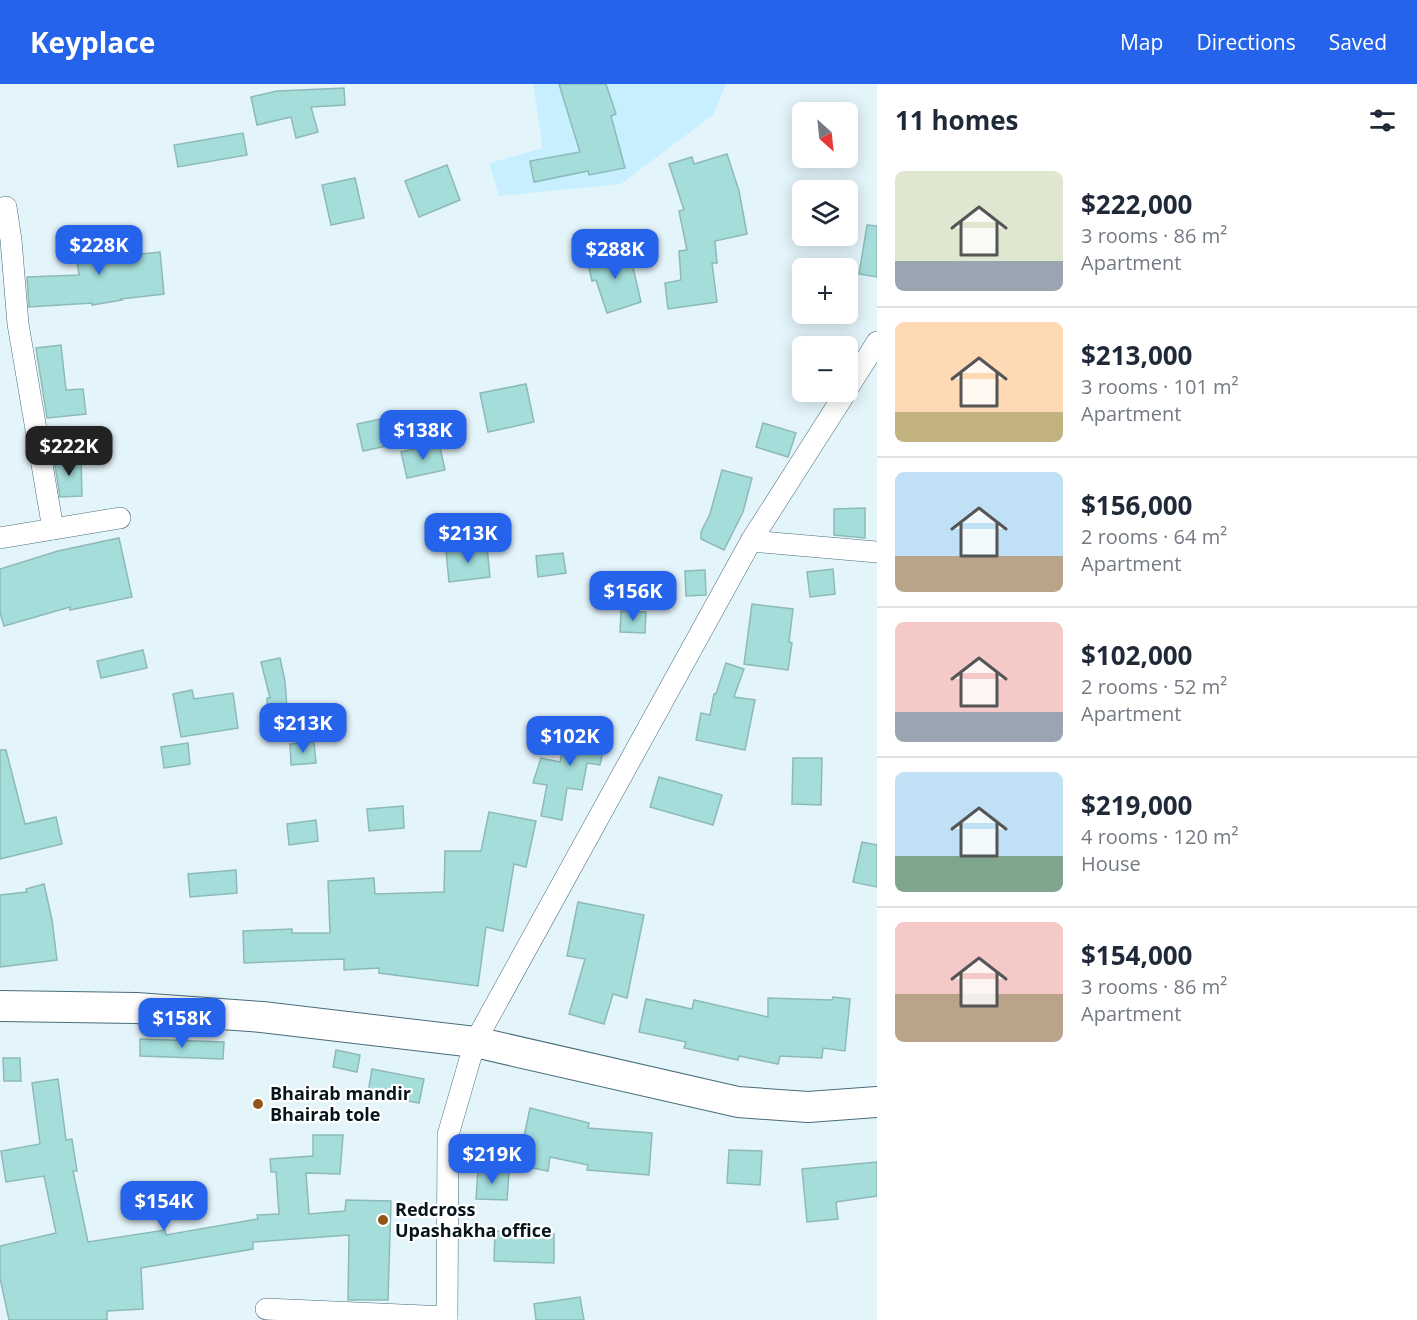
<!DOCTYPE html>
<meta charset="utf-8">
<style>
body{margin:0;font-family:"Open Sans",sans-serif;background:#f2f2f3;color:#1f2937;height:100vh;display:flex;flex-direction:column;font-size:22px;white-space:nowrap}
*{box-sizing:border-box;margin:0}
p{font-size:20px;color:#747a83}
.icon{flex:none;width:33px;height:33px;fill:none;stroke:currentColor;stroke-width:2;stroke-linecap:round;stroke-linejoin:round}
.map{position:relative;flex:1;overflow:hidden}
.sheet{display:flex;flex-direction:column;background:#fff;width:540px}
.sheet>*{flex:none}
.needle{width:39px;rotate:153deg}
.tools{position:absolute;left:792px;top:18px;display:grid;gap:12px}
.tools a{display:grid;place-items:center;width:66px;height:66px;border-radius:9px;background:#fff;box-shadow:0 3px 15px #0003;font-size:30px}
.price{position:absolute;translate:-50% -51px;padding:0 14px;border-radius:12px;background:#2563eb;color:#fff;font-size:20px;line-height:39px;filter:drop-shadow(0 2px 3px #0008)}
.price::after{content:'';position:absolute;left:50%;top:36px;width:18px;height:14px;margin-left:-9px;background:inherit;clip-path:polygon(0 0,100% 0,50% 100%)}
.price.on{background:#222;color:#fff}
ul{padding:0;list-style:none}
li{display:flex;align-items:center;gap:18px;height:150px;padding:0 18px}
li+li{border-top:2px solid #e0e1e3}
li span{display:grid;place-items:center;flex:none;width:168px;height:120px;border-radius:9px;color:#555}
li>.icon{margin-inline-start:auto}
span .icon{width:72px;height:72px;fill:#fffc;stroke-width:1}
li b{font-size:26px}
h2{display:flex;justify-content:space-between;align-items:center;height:72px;padding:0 18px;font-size:26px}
header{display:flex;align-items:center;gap:36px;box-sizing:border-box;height:84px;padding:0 30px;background:#2563eb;color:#fff}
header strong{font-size:28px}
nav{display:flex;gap:33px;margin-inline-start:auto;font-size:21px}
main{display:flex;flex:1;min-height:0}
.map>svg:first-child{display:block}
</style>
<header>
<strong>Keyplace</strong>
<nav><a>Map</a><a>Directions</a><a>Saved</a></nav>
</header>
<main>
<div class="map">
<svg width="877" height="1236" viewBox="0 0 877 1236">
<rect width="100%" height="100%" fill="#e4f4fb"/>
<!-- built -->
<path fill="#c8efff" d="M533,0h193l-13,31 -92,69 -122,12 -10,-33 54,-15z"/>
<!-- building -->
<g fill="#a4ddda" stroke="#8dbab7" stroke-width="1.5">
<path d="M559,0h47l10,30 -5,2 14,52 -36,7 -1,-4 -54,11 -4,-21 50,-9z"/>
<path d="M344,4l1,17 -34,2 7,25 -22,6 -5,-21 -34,8 -6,-28 26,-6z"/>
<path d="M243,49l4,22 -69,12 -4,-22z"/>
<path d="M727,70l12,37 8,43 -32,7 2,22h-5l5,39 -49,7 -3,-26 16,-3 -2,-29 8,-1 -8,-39 5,-1 -15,-46 23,-7 2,7z"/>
<path d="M447,81l13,35 -41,17 -14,-36z"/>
<path d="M355,94l9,40 -33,7 -9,-40z"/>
<path d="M867,141l10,1v51l-18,-3z"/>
<path d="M107,145l4,28 49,-5 4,42 -43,5 1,1 -30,5v-2l-63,4 -2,-30 52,-2 -6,-42z"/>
<path d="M629,166l12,52 -34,11 -11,-33 -4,1 -5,-21z"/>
<path d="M61,261l5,45 17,-1 3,25 -39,4 -11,-70z"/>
<path d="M526,300l8,38 -46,10 -8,-39z"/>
<path d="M395,332l6,27 -38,8 -6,-27z"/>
<path d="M763,339l33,10 -8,24 -32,-10z"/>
<path d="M439,359l6,27 -38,8 -6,-26z"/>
<path d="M81,374l1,38 -22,1 -6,-38z"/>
<path d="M722,386l30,8 -9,34 -19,38 -23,-11v-7l9,-18z"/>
<path d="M865,424v30l-31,-3v-26z"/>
<path d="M119,454l13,59 -62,13v-3l-66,19 -4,-13v-44l58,-18z"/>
<path d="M487,463l3,30 -41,5 -3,-31z"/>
<path d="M563,469l3,20 -28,4 -2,-21z"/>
<path d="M833,485l2,25 -25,3 -3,-25z"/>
<path d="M705,486l1,25 -20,1 -1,-25z"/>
<path d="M752,520l41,5 -4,33 3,1 -4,27 -44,-6z"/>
<path d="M621,527l25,1 -1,21 -25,-1z"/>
<path d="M143,566l4,18 -46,10 -4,-17z"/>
<path d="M280,574l5,23 4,55 -9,1 -4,-16 -8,1 -1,-24h3l-9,-36z"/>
<path d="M726,579l18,6 -10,28 21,3 -10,50 -49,-10 5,-27 9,2 4,-21h2z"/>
<path d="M192,606l2,9 39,-6 5,35 -57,9 -8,-43z"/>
<path d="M569,639l42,9 -5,19 -3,-1 -3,15 -13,-2 -5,27 -15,-2 -5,32 -21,-4 6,-31 -14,-2 8,-25 19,4z"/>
<path d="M314,658l2,21 -25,2 -1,-21z"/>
<path d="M188,659l2,21 -26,4 -3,-21z"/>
<path d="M0,666h6l19,74 31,-7 6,27 -62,15z"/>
<path d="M793,674h29l-1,47 -29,-1z"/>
<path d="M659,693l63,18 -9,30 -63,-18z"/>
<path d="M403,722l1,22 -35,3 -2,-22z"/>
<path d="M489,728l47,9 -10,46 -12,-3 -11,67 -17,-4 -8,59 -99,-13v-5l-35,2v-11l-100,4 -1,-32 49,-2v4h38l-2,-52 46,-3 1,16 69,-2 1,-41h36z"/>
<path d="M316,736l2,21 -29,4 -2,-21z"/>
<path d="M862,758l15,3v42l-24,-5z"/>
<path d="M236,786l1,23 -47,4 -2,-23z"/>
<path d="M44,800l8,36 5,40 -57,7v-72l27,-3 -1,-3z"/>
<path d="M578,818l66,13 -17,83 -14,-4 -9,30 -35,-10 16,-55 -18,-3z"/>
<path d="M833,913l17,2 -5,52 -22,-3 -1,10 -42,-2 -2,8 -39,-8 -1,4 -54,-12 2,-6 -47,-10 7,-33 46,10 2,-9 74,17v-19l64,2z"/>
<path d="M140,955l84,3 -1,17 -83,-3z"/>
<path d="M336,966l24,5 -3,17 -24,-5z"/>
<path d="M3,974h17l1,23h-17z"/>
<path d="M372,985l52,10 -5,24 -51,-10z"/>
<path d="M58,995l8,61 6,-1 5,32h-4l15,71 77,-12 1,5 92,-16 -1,-4 22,-1 -3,-42h-5l-1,-13 43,-3v-21h30l-3,39 -34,-1 3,41 36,-3 1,-11 45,1 -3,99h-40l1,-65 -96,7v7l-112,19 2,41 -36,2v9h-98l-9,-42v-32l56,-13 -12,-57 -38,6 -5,-31 39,-7 -8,-61z"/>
<path d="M530,1024l59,15 -1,5 64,5 -3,42 -62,-5 1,-5 -38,-8 -2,14 -30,-6z"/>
<path d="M729,1066l33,1 -2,34 -33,-2z"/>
<path d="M877,1078v34l-41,6 2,17 -31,3 -5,-53z"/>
<path d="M478,1085l31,2 -2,29 -31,-1z"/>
<path d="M495,1147l59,3v29l-60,-2z"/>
<path d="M580,1213l4,23h-48l-2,-16z"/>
</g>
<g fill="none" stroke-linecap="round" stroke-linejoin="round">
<defs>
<g id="street">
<path d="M6,123l5,33 7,84 35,205"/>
<path d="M848,304l29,-46"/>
<path d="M0,454l120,-20"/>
<path d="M751,457l126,11"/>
<path d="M266,1225l181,8"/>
<path d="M447,1236l1,-185 27,-93 276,-501 95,-149"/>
</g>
<path id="secondary" d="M0,922l136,2 126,9 213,25 263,60 70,5 69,-5"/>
</defs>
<!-- street casing -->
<use href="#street" stroke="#486c7b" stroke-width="22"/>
<!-- secondary casing -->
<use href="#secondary" stroke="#486c7b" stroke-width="32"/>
<!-- street -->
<use href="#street" stroke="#fff" stroke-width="21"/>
<!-- secondary -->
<use href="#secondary" stroke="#fff" stroke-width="30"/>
</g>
<!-- markers -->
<g fill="#925717" stroke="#fff" stroke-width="2">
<circle cx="258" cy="1020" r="6"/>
<circle cx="383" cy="1136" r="6"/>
</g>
<g text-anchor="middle" stroke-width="4.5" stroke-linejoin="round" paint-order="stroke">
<!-- poi labels -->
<g font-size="18" font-weight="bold" fill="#06151b" stroke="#fff" text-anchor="start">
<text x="270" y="1016">Bhairab mandir<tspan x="270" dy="21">Bhairab tole</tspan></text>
<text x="395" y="1132">Redcross<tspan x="395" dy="21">Upashakha office</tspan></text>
</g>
</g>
</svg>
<div class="tools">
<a><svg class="needle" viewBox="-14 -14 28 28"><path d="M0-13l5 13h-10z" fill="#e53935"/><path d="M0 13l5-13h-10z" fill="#747a83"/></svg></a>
<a><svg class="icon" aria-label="layers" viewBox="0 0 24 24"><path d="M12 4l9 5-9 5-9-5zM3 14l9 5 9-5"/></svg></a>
<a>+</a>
<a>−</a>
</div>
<b class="price" style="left:99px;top:192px">$228K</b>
<b class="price" style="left:615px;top:196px">$288K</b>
<b class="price" style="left:423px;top:377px">$138K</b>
<b class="price on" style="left:69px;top:393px">$222K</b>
<b class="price" style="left:468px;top:480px">$213K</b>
<b class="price" style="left:633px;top:538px">$156K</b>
<b class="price" style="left:303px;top:670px">$213K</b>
<b class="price" style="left:570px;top:683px">$102K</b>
<b class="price" style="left:182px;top:965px">$158K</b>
<b class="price" style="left:492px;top:1101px">$219K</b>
<b class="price" style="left:164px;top:1148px">$154K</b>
</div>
<section class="sheet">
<h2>11 homes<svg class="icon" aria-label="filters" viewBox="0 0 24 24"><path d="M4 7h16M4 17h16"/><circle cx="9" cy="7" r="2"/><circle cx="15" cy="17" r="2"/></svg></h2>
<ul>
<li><span style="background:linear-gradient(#dfe7d0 75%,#9aa5b1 0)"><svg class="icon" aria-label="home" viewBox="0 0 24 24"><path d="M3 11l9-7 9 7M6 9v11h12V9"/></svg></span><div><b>$222,000</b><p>3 rooms · 86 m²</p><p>Apartment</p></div></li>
<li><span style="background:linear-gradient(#ffd9b3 75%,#c2b280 0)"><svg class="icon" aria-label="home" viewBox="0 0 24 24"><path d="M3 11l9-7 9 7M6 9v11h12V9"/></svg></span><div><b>$213,000</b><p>3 rooms · 101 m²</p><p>Apartment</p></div></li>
<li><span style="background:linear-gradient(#bfe0f5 70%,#b9a48a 0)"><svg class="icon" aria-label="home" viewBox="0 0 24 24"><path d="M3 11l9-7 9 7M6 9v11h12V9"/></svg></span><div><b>$156,000</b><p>2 rooms · 64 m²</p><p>Apartment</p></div></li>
<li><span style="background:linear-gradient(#f6c9c9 75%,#9aa5b1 0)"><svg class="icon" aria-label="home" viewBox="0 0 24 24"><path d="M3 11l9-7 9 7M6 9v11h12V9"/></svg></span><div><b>$102,000</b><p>2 rooms · 52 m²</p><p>Apartment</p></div></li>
<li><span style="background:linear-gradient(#bfe0f5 70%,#7fa58c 0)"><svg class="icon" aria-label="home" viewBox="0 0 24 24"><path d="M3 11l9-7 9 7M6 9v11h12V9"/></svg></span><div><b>$219,000</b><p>4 rooms · 120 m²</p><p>House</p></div></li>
<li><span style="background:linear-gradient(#f6c9c9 60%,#b9a48a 0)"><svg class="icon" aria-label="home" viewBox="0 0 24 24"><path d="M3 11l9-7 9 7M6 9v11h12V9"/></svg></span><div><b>$154,000</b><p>3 rooms · 86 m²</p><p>Apartment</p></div></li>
</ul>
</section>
</main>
